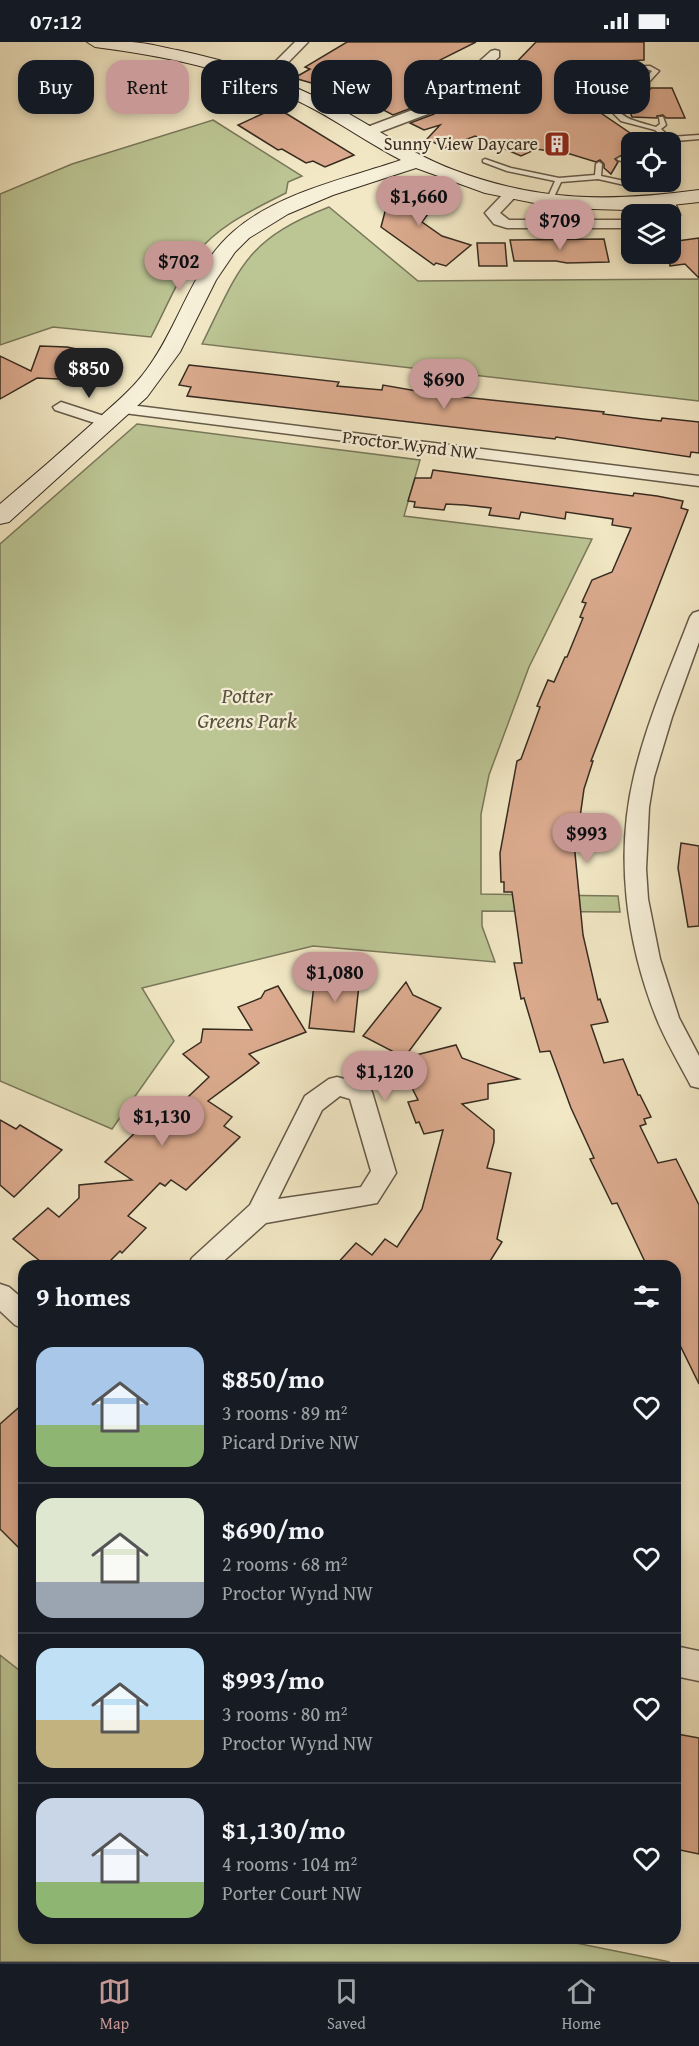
<!DOCTYPE html>
<meta charset="utf-8">
<style>
body{margin:0;font-family:"Gentium Book Plus",serif;background:#20242c;color:#f1f3f6;height:100vh;display:flex;flex-direction:column;font-size:22px;white-space:nowrap}
*{box-sizing:border-box;margin:0}
p{font-size:20px;color:#9ea1a6}
.icon{flex:none;width:33px;height:33px;fill:none;stroke:currentColor;stroke-width:2;stroke-linecap:round;stroke-linejoin:round}
.map{position:relative;flex:1;overflow:hidden}
.sheet{position:absolute;left:18px;top:1218px;width:663px;height:684px;display:flex;flex-direction:column;background:#171b24;border-radius:18px;box-shadow:0 3px 9px #0003}
.sheet>*{flex:none}
.guide{position:absolute;left:18px;top:18px;width:663px;height:54px;display:flex;gap:12px}
.fabs{position:absolute;left:621px;top:90px;display:grid;gap:12px}
.fabs a{display:grid;place-items:center;width:60px;height:60px;border-radius:12px;background:#171b24;box-shadow:0 3px 9px #0003;font-size:30px}
.price{position:absolute;translate:-50% -51px;padding:0 14px;border-radius:21px;background:#c59692;color:#111;font-size:20px;line-height:39px;filter:drop-shadow(0 2px 3px #0008)}
.price::after{content:'';position:absolute;left:50%;top:36px;width:18px;height:14px;margin-left:-9px;background:inherit;clip-path:polygon(0 0,100% 0,50% 100%)}
.price.active{background:#222;color:#fff}
ul{padding:0;list-style:none}
li{display:flex;align-items:center;gap:18px;height:150px;padding:0 18px}
li+li{border-top:2px solid #363941}
li span{display:grid;place-items:center;flex:none;width:168px;height:120px;border-radius:18px;color:#555}
li>.icon{margin-inline-start:auto}
span .icon{width:72px;height:72px;fill:#fffc;stroke-width:1}
li b{font-size:26px}
h2{display:flex;justify-content:space-between;align-items:center;height:72px;padding:0 18px;font-size:26px}
.tag{padding:0 21px;border-radius:18px;background:#171b24;box-shadow:0 3px 9px #0003;font-size:21px;line-height:54px}
.tag.active{background:#c59692;color:#111}
.status{display:flex;justify-content:space-between;align-items:center;height:42px;padding:0 30px;background:#171b24;direction:ltr}
.status svg{height:16px;fill:currentColor}
.dock{display:flex;justify-content:space-around;align-items:center;height:84px;border-top:2px solid #363941;background:#171b24;font-size:16px;color:#9ea1a6}
.dock a{display:grid;justify-items:center;gap:3px}
.dock .active{color:#c59692}
.map>svg:first-child{display:block}
</style>
<div class="status"><b>07:12</b><svg viewBox="0 0 49 12"><path d="M0 12V9h3v3zM5 12V6h3v6zM10 12V3h3v9zM15 12V0h3v12zM26 1h20v11H26zM47 4h2v5h-2z"/></svg></div>
<div class="map">
<svg width="699" height="1920" viewBox="0 0 699 1920">
<rect width="100%" height="100%" fill="#f2e8c5"/>
<filter id="stains"><feTurbulence type="fractalNoise" baseFrequency=".00333" numOctaves="4"/><feColorMatrix values="0 0 0 0 .2 0 0 0 0 .09 0 0 0 0 .02 0 0 0 .5 -.17"/></filter>
<radialGradient id="worn" r=".72"><stop offset=".6" stop-color="#630" stop-opacity="0"/><stop offset="1" stop-color="#630" stop-opacity=".3"/></radialGradient>
<!-- green -->
<g fill="#bcc594" stroke="#79785a" stroke-width="1.5">
<path d="M213,78l89,56 -14,6 -2,11c-34,17 -71,34 -94,66 -16,24 -28,53 -41,78l-98,-10 -53,18v-151l72,-30z"/>
<path d="M329,165l89,74 281,-2v122l-497,-57c38,-77 43,-104 127,-137z"/>
<path d="M137,382l283,36 -16,56 188,23 -63,128 -40,108 -8,39v80l137,2 2,16 -138,-1v15l13,36 -182,-16 -171,42 32,53 -62,88 -112,-48v-537z"/>
<path d="M0,1613l24,19v264h527l119,24h-670z"/>
</g>
<!-- building -->
<g fill="#dcab8f" stroke="#362b20" stroke-width="1.5">
<path d="M347,0h129l-38,19 9,3 -21,11 24,9 -8,8 -20,12 -29,11 -21,-11 -6,3 -37,-19 -35,-10 16,-9 -5,-2z"/>
<path d="M536,0h108v18l-16,1 1,3 -14,1 -3,2 -3,-6 -42,1 -12,37 31,4 47,32 -11,20 -7,4 3,3 -7,12 -7,-6v-4l-4,-4 -4,2 -26,-8 -34,-5 -15,7 -46,-20 -30,12 -18,-9 13,-14 -16,5 -14,-7 24,-9 31,-24 17,6 14,-14 3,1 5,-8z"/>
<path d="M620,30h11l4,17 14,2 2,-3h21l13,30h-19l-3,-3 -6,1v2l-25,-1 -17,-41z"/>
<path d="M273,67l14,5 67,41 -29,12 -12,-6 -7,2 -24,-14 -4,1 -40,-25z"/>
<path d="M400,145l29,6 -2,4 12,2 -17,23 20,14 29,9 -25,21 -10,-3 -2,2 -53,-38 6,-23z"/>
<path d="M699,196v40l-14,-14 -15,2v-24z"/>
<path d="M604,197l5,23 -42,1 -11,-2h-42l-4,-21z"/>
<path d="M477,201h28l2,23h-28z"/>
<path d="M40,304l27,1 10,2 -1,3 35,2 -6,20h-3l-2,7 -63,-3 -37,21v-43l31,15z"/>
<path d="M189,323l150,17 -2,4 45,4 1,-5 51,9 170,18 -1,2 40,5 18,2 1,-3 37,4v31l-8,-1 -1,5 -134,-20 -1,2 -368,-43 4,-9 -12,-2z"/>
<path d="M433,428l200,26 1,-3 23,3 26,5 -2,7 7,2 -97,251h2l-9,28 -9,64 8,82 15,65 2,-1 8,23 -17,3 13,38 19,-4 15,36h2l11,22 -7,2 2,5 -6,2 18,37 18,-4 23,46v179l-24,-49v-69h-28l-30,-63 -5,1 -22,-45 4,-1 -23,-50 -21,-57 -10,1 -16,-54 -3,1 -7,-36h8l-10,-71h-8v-10h-3l-1,-29 17,-92 4,-2 19,-52 -3,-1 11,-26 6,2 11,-25h2l16,-39 -3,-1 6,-14 -4,-1 10,-22 20,-8 19,-44 -19,-3 1,-6 -47,-7 -1,7 -44,-7 -2,7 -30,-4 2,-7 -27,-3 -18,-1 -2,6 -30,-3 1,-5 -7,-1 7,-23h16z"/>
<path d="M681,801l18,3v80l-11,1 -10,-59z"/>
<path d="M331,932l29,1 -6,57 -45,-4 6,-52 15,1z"/>
<path d="M406,940l7,13 28,13 -37,50 52,-13 6,13 57,21 -31,5v15l-26,5 32,26v12l-7,26 24,5 -14,66 5,3 -15,24h-152l21,-23 16,12 13,-16 12,8 25,-38 21,-79 -19,4 -5,-12 -3,1 -8,-21 10,-2 -24,-48 -31,-16z"/>
<path d="M278,944l28,46 -57,22 10,9 -51,38 24,16 -8,9 16,11 -54,53 -15,-10 -6,6 -5,-3 -32,33 18,12 -24,25 -2,-2 -15,15h-59l-33,-27 35,-31 11,9 20,-19v-13l53,-5 -27,-18 38,-37 9,6 57,-54 -26,-23 18,-12 2,-13 49,1 -14,-23 23,-9 4,-7z"/>
<path d="M0,1078l16,9 4,-4 42,25 -48,47 -14,-12z"/>
<path d="M24,1361v150l-24,-24v-105z"/>
<path d="M677,1692l22,4v116l-24,-5z"/>
</g>
<g fill="none" stroke-linecap="round" stroke-linejoin="round">
<defs>
<g id="lane">
<path d="M650,24l9,5 -10,11v7h-4l-2,-7 9,-11 -5,-2 -28,1 -14,13c14,35 15,34 51,44l4,-3 -1,-7h4l3,8 -5,4 9,8 29,-2v4l-35,3 2,-3 -11,-9 -34,-9 -11,-11 -10,-28 15,-15z"/>
<path d="M620,115l12,3v4l-14,-4 -1,-1z"/>
<path d="M485,117l26,9 48,10 36,-3 1,-11 3,-2 3,2 -1,12 28,6h12l-12,4 -31,-7 -37,3 -8,17 -3,2 -3,-2 8,-18 -48,-10 -24,-9v-2z"/>
</g>
<g id="street">
<path d="M295,0h13l-41,42h-8l-2,-3 2,-3z"/>
<path d="M495,8l4,1v6l-48,43 -18,12 -61,23h-10l-1,-3 1,-3 61,-23 20,-12 48,-43z"/>
<path d="M512,147l7,4 -19,20 9,7h123v8h-125l-13,-4 -9,-11 22,-23z"/>
<path d="M667,154l7,4 6,15 -5,8 -5,1v-10h-4l-6,-14z"/>
<path d="M61,360l52,17 2,3 -8,5 -52,-17 -2,-3z"/>
<path d="M122,362l577,72v10l-583,-74 -2,-3 2,-3z"/>
<path d="M699,569v31l-27,75 -18,60 -5,30 -3,62 2,30 12,60 19,59 20,38v32l-8,-2c-12,-23 -26,-46 -35,-69 -30,-76 -41,-162 -22,-241 13,-55 36,-107 56,-159l3,-4z"/>
<path d="M337,1035l31,8 4,7 24,81 -19,30 -111,20 -48,43h-30l4,-8 58,-53 55,-109 24,-17zM340,1054l10,3 21,72 -10,16 -83,12 44,-89z"/>
<path d="M0,1242l9,3 15,13v29l-9,-4 -15,-14z"/>
<path d="M675,1604l24,5v30l-24,-5z"/>
</g>
<path id="secondary" d="M87,0c15,0 30,0 45,0 15,1 30,5 45,8 54,11 108,30 157,56 41,21 77,48 120,64 85,32 156,32 245,20v12l-72,8 -68,-2 -74,-15 -69,-25 -83,27 -45,19 -39,24 -14,14 -19,28 -36,72 -33,45 -138,125 -9,2v-20c31,-26 62,-53 93,-81 19,-17 39,-33 54,-54 33,-44 44,-101 87,-138 45,-39 112,-52 167,-71 -35,-18 -67,-42 -103,-59 -64,-31 -133,-45 -203,-54z"/>
</defs>
<!-- lane casing -->
<use href="#lane" stroke="#655a49" stroke-width="3"/>
<!-- street casing -->
<use href="#street" stroke="#655a49" stroke-width="3"/>
<!-- secondary casing -->
<use href="#secondary" stroke="#362b20" stroke-width="2"/>
<!-- lane -->
<use href="#lane" fill="#f7f0d9" fill-rule="evenodd"/>
<!-- street -->
<use href="#street" fill="#f7f0d9" fill-rule="evenodd"/>
<!-- secondary -->
<use href="#secondary" fill="#f7f0d9" fill-rule="evenodd"/>
</g>
<!-- icons -->
<defs>
<symbol id="building-square" viewBox="-11 -11 22 22"><rect x="-9" y="-9" width="18" height="18" rx="4" fill="#8f2418" stroke="#f7f0d9"/><path d="M-4-6H4V6H1V3H-1V6H-4ZM-2.5-4.3h1.7v1.8h-1.7ZM.8-4.3h1.7v1.8H.8ZM-2.5-1h1.7V.8h-1.7ZM.8-1h1.7V.8H.8Z" fill="#fff"/></symbol>
</defs>
<g fill-rule="evenodd">
<use href="#building-square" x="542" y="87" width="30" height="30"/>
</g>
<g text-anchor="middle" stroke-width="4.5" stroke-linejoin="round" paint-order="stroke">
<!-- far-poi labels -->
<g font-size="18" fill="#362b20" stroke="#f7f0d9" text-anchor="end">
<text x="538" y="108">Sunny View Daycare</text>
</g>
<!-- far-street labels -->
<g font-size="18" fill="#362b20" stroke="#f7f0d9">
<text transform="translate(410 403) rotate(7)" y="6">Proctor Wynd NW</text>
</g>
<!-- park labels -->
<g font-size="22" font-style="italic" fill="#58523d" stroke="#f7f0d9">
<text x="247" y="661">Potter<tspan x="247" dy="25">Greens Park</tspan></text>
</g>
</g>
<rect width="100%" height="100%" filter="url(#stains)"/>
<rect width="100%" height="100%" fill="url(#worn)"/>
</svg>
<div class="fabs">
<a><svg class="icon" aria-label="locate" viewBox="0 0 24 24"><circle cx="12" cy="12" r="6"/><path d="M12 2v4M12 18v4M2 12h4M18 12h4"/></svg></a>
<a><svg class="icon" aria-label="layers" viewBox="0 0 24 24"><path d="M12 4l9 5-9 5-9-5zM3 14l9 5 9-5"/></svg></a>
</div>
<b class="price" style="left:419px;top:185px">$1,660</b>
<b class="price" style="left:560px;top:209px">$709</b>
<b class="price" style="left:179px;top:250px">$702</b>
<b class="price active" style="left:89px;top:357px">$850</b>
<b class="price" style="left:444px;top:368px">$690</b>
<b class="price" style="left:587px;top:822px">$993</b>
<b class="price" style="left:335px;top:961px">$1,080</b>
<b class="price" style="left:385px;top:1060px">$1,120</b>
<b class="price" style="left:162px;top:1105px">$1,130</b>
<div class="guide">
<a class="tag">Buy</a>
<a class="tag active">Rent</a>
<a class="tag">Filters</a>
<a class="tag">New</a>
<a class="tag">Apartment</a>
<a class="tag">House</a>
</div>
<section class="sheet">
<h2>9 homes<svg class="icon" aria-label="filters" viewBox="0 0 24 24"><path d="M4 7h16M4 17h16"/><circle cx="9" cy="7" r="2"/><circle cx="15" cy="17" r="2"/></svg></h2>
<ul>
<li><span style="background:linear-gradient(#a9c7e8 65%,#8fb573 0)"><svg class="icon" aria-label="home" viewBox="0 0 24 24"><path d="M3 11l9-7 9 7M6 9v11h12V9"/></svg></span><div><b>$850/mo</b><p>3 rooms · 89 m²</p><p>Picard Drive NW</p></div><svg class="icon" aria-label="heart" viewBox="0 0 24 24"><path d="M12 20l-8-8c-3-5 5-10 8-4 3-6 11-1 8 4z"/></svg></li>
<li><span style="background:linear-gradient(#dfe7d0 70%,#9aa5b1 0)"><svg class="icon" aria-label="home" viewBox="0 0 24 24"><path d="M3 11l9-7 9 7M6 9v11h12V9"/></svg></span><div><b>$690/mo</b><p>2 rooms · 68 m²</p><p>Proctor Wynd NW</p></div><svg class="icon" aria-label="heart" viewBox="0 0 24 24"><path d="M12 20l-8-8c-3-5 5-10 8-4 3-6 11-1 8 4z"/></svg></li>
<li><span style="background:linear-gradient(#bfe0f5 60%,#c2b280 0)"><svg class="icon" aria-label="home" viewBox="0 0 24 24"><path d="M3 11l9-7 9 7M6 9v11h12V9"/></svg></span><div><b>$993/mo</b><p>3 rooms · 80 m²</p><p>Proctor Wynd NW</p></div><svg class="icon" aria-label="heart" viewBox="0 0 24 24"><path d="M12 20l-8-8c-3-5 5-10 8-4 3-6 11-1 8 4z"/></svg></li>
<li><span style="background:linear-gradient(#c9d6e8 70%,#8fb573 0)"><svg class="icon" aria-label="home" viewBox="0 0 24 24"><path d="M3 11l9-7 9 7M6 9v11h12V9"/></svg></span><div><b>$1,130/mo</b><p>4 rooms · 104 m²</p><p>Porter Court NW</p></div><svg class="icon" aria-label="heart" viewBox="0 0 24 24"><path d="M12 20l-8-8c-3-5 5-10 8-4 3-6 11-1 8 4z"/></svg></li>
</ul>
</section>
</div>
<nav class="dock">
<a class="active"><svg class="icon" aria-label="map" viewBox="0 0 24 24"><path d="M3 6l6-2 6 2 6-2v14l-6 2-6-2-6 2zM9 4v14M15 6v14"/></svg>Map</a>
<a><svg class="icon" aria-label="saved" viewBox="0 0 24 24"><path d="M7 4h10v16l-5-4-5 4z"/></svg>Saved</a>
<a><svg class="icon" aria-label="home" viewBox="0 0 24 24"><path d="M3 11l9-7 9 7M6 9v11h12V9"/></svg>Home</a>
</nav>
